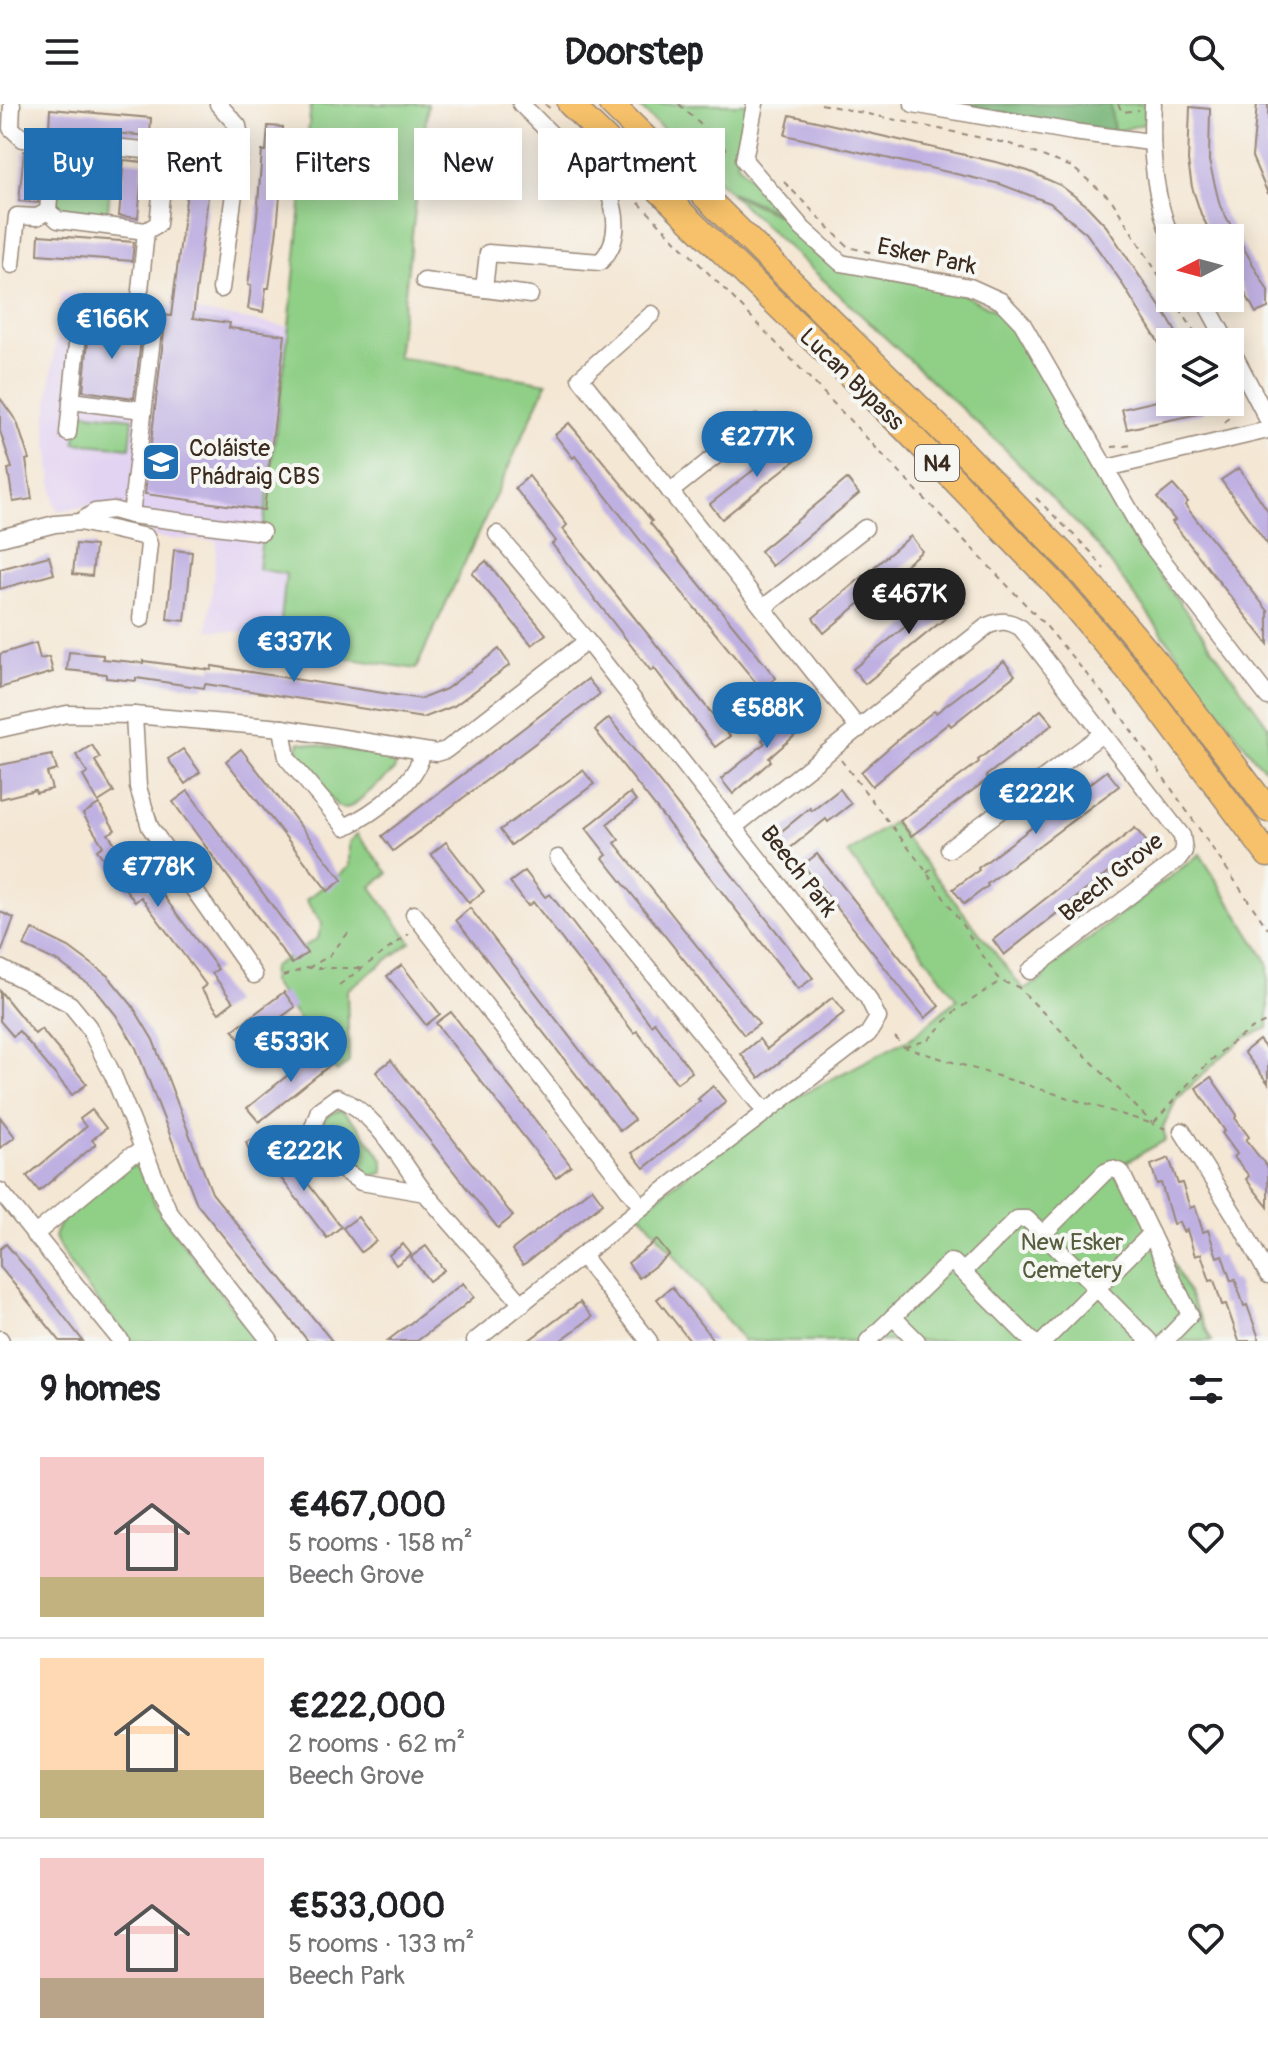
<!DOCTYPE html>
<meta charset="utf-8">
<style>
body{margin:0;font-family:Pangolin,sans-serif;background:#f2f2f2;color:#202124;height:100vh;display:flex;flex-direction:column;font-size:30px;white-space:nowrap}
*{box-sizing:border-box;margin:0}
p{font-size:26px;color:#757577}
.icon{flex:none;width:44px;height:44px;fill:none;stroke:currentColor;stroke-width:2;stroke-linecap:round;stroke-linejoin:round}
.map{position:relative;height:1237px;overflow:hidden}
.details{display:flex;flex-direction:column;background:#fff;flex:1}
.details>*{flex:none}
.guide{position:absolute;left:24px;top:24px;width:800px;height:72px;display:flex;gap:16px}
.needle{width:52px;rotate:264deg}
.buttons{position:absolute;left:1156px;top:120px;display:grid;gap:16px}
.buttons a{display:grid;place-items:center;width:88px;height:88px;border-radius:0px;background:#fff;box-shadow:0 4px 20px #0003;font-size:40px}
.price{position:absolute;translate:-50% -68px;padding:0 18px;border-radius:28px;background:#1f6fb2;color:#fff;font-size:26px;line-height:52px;filter:drop-shadow(0 2px 4px #0008)}
.price::after{content:'';position:absolute;left:50%;top:48px;width:24px;height:18px;margin-left:-12px;background:inherit;clip-path:polygon(0 0,100% 0,50% 100%)}
.price.current{background:#222;color:#fff}
ul{padding:0;list-style:none}
li{display:flex;align-items:center;gap:24px;height:200px;padding:0 40px}
li+li{border-top:2px solid #e0e0e0}
li span{display:grid;place-items:center;flex:none;width:224px;height:160px;border-radius:0px;color:#555}
li>.icon{margin-inline-start:auto}
span .icon{width:96px;height:96px;fill:#fffc;stroke-width:1}
li b{font-size:34px}
h2{display:flex;justify-content:space-between;align-items:center;height:96px;padding:0 40px;font-size:34px}
.tag{padding:0 28px;border-radius:0px;background:#fff;box-shadow:0 4px 20px #0003;font-size:28px;line-height:72px}
.tag.current{background:#1f6fb2;color:#fff}
header{display:flex;justify-content:space-between;align-items:center;height:104px;padding:0 40px;background:#fff;font-size:36px;font-weight:700}
.map>svg:first-child{display:block}
</style>
<header><svg class="icon" aria-label="menu" viewBox="0 0 24 24"><path d="M4 6h16M4 12h16M4 18h16"/></svg>Doorstep<svg class="icon" aria-label="search" viewBox="0 0 24 24"><circle cx="10" cy="10" r="6"/><path d="M15 15l6 6"/></svg></header>
<div class="map">
<svg width="1268" height="1237" viewBox="0 0 1268 1237">
<rect width="100%" height="100%" fill="#f6f6f2"/>
<filter id="ink" filterUnits="userSpaceOnUse"><feTurbulence type="fractalNoise" baseFrequency=".0125" numOctaves="2"/><feDisplacementMap in="SourceGraphic" scale="16" xChannelSelector="R" yChannelSelector="G"/><feConvolveMatrix kernelMatrix="1 2 1 2 8 2 1 2 1" color-interpolation-filters="sRGB"/></filter>
<filter id="wash" filterUnits="userSpaceOnUse"><feTurbulence type="fractalNoise" baseFrequency=".006" numOctaves="4" result="noise"/><feDisplacementMap in="SourceGraphic" scale="32" xChannelSelector="R" yChannelSelector="G"/><feGaussianBlur stdDeviation="1.8" result="paint"/><feColorMatrix in="noise" values="0 0 0 0 0 0 0 0 0 0 0 0 0 0 0 0 0 1.4 0 .05"/><feComposite in="paint" operator="in"/></filter>
<g filter="url(#wash)">
<rect width="100%" height="100%" fill="#f4e7d4"/>
<!-- built -->
<path fill="#e3d3f2" d="M61,188l67,7 161,28 -31,242 29,4 -7,62 -72,-5 9,-89 -60,-3 -15,-13 -45,-5 -3,-15 -36,6 -4,-9 -8,-79z"/>
<!-- green -->
<g fill="#8fcf86" stroke="#657c52" stroke-width="2">
<path d="M311,0h117l-31,253 150,26 -131,286 -138,-21 8,-74 -28,-5 31,-242z"/>
<path d="M636,0h114l-13,59 50,53 -58,-25z"/>
<path d="M952,0h194l-2,20 -30,8z"/>
<path d="M64,48l49,3 -6,65 -44,-4 -7,-10 4,-49z"/>
<path d="M730,89l57,26 53,47 121,27 47,24 124,219 136,190v45l-13,-12 -158,-214 -90,-94z"/>
<path d="M78,308l55,6 -3,30 -55,-5z"/>
<path d="M300,638l92,15 4,7 -2,7 -42,35 -9,3 -7,-4 -38,-47 -1,-8z"/>
<path d="M893,718l131,168 20,-12 1,-6 155,-118 68,109v65l-24,10 -25,21 -43,41 -13,28 3,12 -42,23 88,178h-468l-105,-129 123,-97 149,-77 46,-39 -109,-146z"/>
<path d="M357,730l31,39 -17,14 40,55 -64,48 2,72 -12,10 -66,-90 1,-15 46,-29 4,-14 -16,-24 43,-33v-25z"/>
<path d="M341,1006l16,15 26,34v14l-12,3 -13,-5 -25,-22 -8,-12 -3,-16 8,-7z"/>
<path d="M135,1062l10,6 10,32 8,13 94,124h-126c-14,-17 -77,-89 -76,-107 1,-4 4,-8 5,-12l65,-54z"/>
</g>
<!-- forest -->
<path fill="#73b273" stroke="#576e48" stroke-width="2" d="M952,0h158l4,28z"/>
<g id="blocks">
<!-- building -->
<g fill="#bfb0e2">
<path d="M1257,0h11v90l-16,-37z"/>
<path d="M1190,3l20,2 -1,52 11,45 48,85v17l-12,5 -26,-47v-28h-17l-12,-24 -9,-27 -4,-26z"/>
<path d="M50,5l101,9 -1,18 -101,-8z"/>
<path d="M790,11l210,48 28,8 32,14 25,19 21,22 63,94 11,19 -10,3v19l-52,-84 -32,-44 -36,-30 -50,-19 -215,-49z"/>
<path d="M268,22l15,1 -2,25h3l-7,77 -8,59h-3l-3,24 -15,-3 3,-23 -3,-1 9,-69 5,-65h4z"/>
<path d="M195,26l21,2 -23,186 37,5 -1,5 56,7 -21,175 -119,-16 20,-171 -3,-8 9,1z"/>
<path d="M24,47l18,2 -4,50 -19,-2z"/>
<path d="M124,56l19,2 -5,56 -19,-2z"/>
<path d="M39,131l95,7 -2,19 -94,-7z"/>
<path d="M90,217l8,5 44,6 -8,66 -51,-7z"/>
<path d="M0,294l17,24 12,37 -3,1 6,39 -19,3 -5,-33 4,-1 -12,-37z"/>
<path d="M1170,294v4h31l2,11 -76,16 -5,-20z"/>
<path d="M569,319l22,26 1,-1 60,73 -2,2 126,155 -15,11 -104,-127 -82,-106 -2,2 -18,-23z"/>
<path d="M793,335l11,14 -82,66 -12,-15z"/>
<path d="M1239,364l29,43v34l-47,-65z"/>
<path d="M529,372l38,49 -4,4 167,207 -15,11 -61,-79 -3,3 -99,-127 4,-3 -41,-53z"/>
<path d="M847,375l12,15 -87,72 -12,-15z"/>
<path d="M1173,381l15,17 -3,3 83,106v33l-96,-122 3,-2 -18,-22z"/>
<path d="M911,432l11,15 -98,82 -11,-15z"/>
<path d="M76,440l19,2 -3,30 -19,-2z"/>
<path d="M174,446l18,2 -7,69 -18,-2z"/>
<path d="M49,452l5,18 -54,15v-20z"/>
<path d="M486,457l60,73 -14,11 -60,-72z"/>
<path d="M953,484l12,14 -100,82 -12,-15z"/>
<path d="M36,539l4,16 9,-2 4,15 -53,16v-34z"/>
<path d="M499,545l11,16 -56,41 -31,12 -218,-34 -1,4 -68,-10v3l-30,-3v-4l-39,-4 2,-18 34,3v4l40,4v-2l68,9 1,-4 209,33 25,-10z"/>
<path d="M1004,557l11,14 -64,51 -2,-3 -27,21 -50,42 -11,-14 47,-41 26,-20 2,2z"/>
<path d="M588,575l12,15 -207,157 -11,-15z"/>
<path d="M803,601l11,14 -45,39 2,3 -38,33 -12,-15 44,-36 -3,-3z"/>
<path d="M1041,606l12,14 -67,52 2,3 -77,57 -11,-15 79,-59 -1,-2z"/>
<path d="M609,614l204,260 -15,11 -203,-259z"/>
<path d="M92,641l8,13 -5,3 19,31 -16,10 -15,-26 5,-3 -12,-18z"/>
<path d="M183,645l17,23 -15,12 -17,-25z"/>
<path d="M241,645l101,131 -14,11 -102,-130z"/>
<path d="M52,651l5,15 -10,3 5,16 -16,4 -1,-3 -35,9v-34z"/>
<path d="M583,666l11,14 -83,61 -11,-15z"/>
<path d="M1107,667l12,15 -132,98 1,2 -24,18 -11,-15 26,-19 -1,-2z"/>
<path d="M840,685l11,15 -23,18 -2,-3 -43,35 -11,-15 38,-31 2,3z"/>
<path d="M188,687l119,162 -15,11 -119,-162z"/>
<path d="M630,689l6,8 -29,23 12,16 -4,3 144,181 -15,11 -141,-177 4,-3 -21,-27z"/>
<path d="M99,700l16,26 -7,4 45,61 6,-5 59,79 -6,4 21,29 -14,11 -18,-24 5,-4 -53,-72 -12,-16 -6,5 -38,-52 6,-4 -20,-32z"/>
<path d="M1135,724l12,14 -143,113 -11,-15z"/>
<path d="M446,738l38,49 -15,12 -38,-49z"/>
<path d="M817,750l122,152 -14,12 -122,-153z"/>
<path d="M525,767l20,26 5,-3 101,131 3,-3 38,50 -15,11 -40,-52 -3,2 -101,-131 -5,4 -18,-24z"/>
<path d="M470,804l164,212 -14,11 -164,-211z"/>
<path d="M0,808l14,6 -13,35h-1z"/>
<path d="M32,825l37,18 39,29 24,29 21,35 59,153 120,148h-24l-111,-137 -61,-156 -20,-33 -21,-26 -36,-27 -35,-16z"/>
<path d="M402,861l38,49 -14,11 -39,-49z"/>
<path d="M0,887l35,43 6,-5 46,55 -15,11 -53,-64 -6,5 -13,-15z"/>
<path d="M284,888l11,15 -51,38 -11,-15z"/>
<path d="M833,893l12,15 -86,66 -18,-24 18,-15 8,10z"/>
<path d="M451,908l120,154 -15,12 -120,-155z"/>
<path d="M1259,936l9,11v32l-24,-31z"/>
<path d="M324,942l11,15 -76,61 -12,-14z"/>
<path d="M391,956l122,156 -15,12 -122,-156z"/>
<path d="M1211,973l26,38 -2,3 14,19 -3,3 22,28v39l-22,-28 3,-3 -15,-19 3,-3 -15,-21 3,-2 -29,-43z"/>
<path d="M713,982l13,16 -82,66 -12,-15 68,-52 -2,-2z"/>
<path d="M92,1006l14,18 -14,12 4,4 -57,47 -12,-15 59,-49 -6,-8z"/>
<path d="M0,1013l15,20 -15,11z"/>
<path d="M263,1031l6,14 -18,7 -5,-14z"/>
<path d="M281,1044l60,79 -14,11 -60,-78z"/>
<path d="M1169,1054l9,26 4,-1 8,25 5,-2 8,26 5,-2 9,27 5,-2 9,26 4,-2 9,27 3,-1 13,36h-21l-13,-37 -4,1 -8,-25 -4,1 -9,-27 -6,2 -8,-26 -4,2 -4,-10 -6,2 -12,-41 -4,1 -6,-19z"/>
<path d="M592,1084l11,15 -80,62 -11,-15z"/>
<path d="M358,1113l18,24 -15,11 -18,-24z"/>
<path d="M657,1136l12,15 -30,23 -11,-15z"/>
<path d="M6,1140l26,31 51,66h-23l-60,-74v-18z"/>
<path d="M403,1140l8,10 -15,11 -7,-10z"/>
<path d="M426,1142l18,24 -15,11 -18,-24z"/>
<path d="M463,1179l11,14 -15,13 -42,31h-30z"/>
<path d="M672,1183l9,12 33,42h-24l-33,-42z"/>
<path d="M580,1198l12,15 -32,24h-32z"/>
</g>
</g>
</g>
<g filter="url(#ink)">
<use href="#blocks" fill-opacity="0" stroke="#988879" stroke-width="2"/>
<g fill="none" stroke-linecap="round" stroke-linejoin="round">
<defs>
<g id="minor">
<path d="M12,0l-1,24 12,11 132,12 10,9 -7,64 -12,7 -88,-11 -10,-9 6,-69"/>
<path d="M218,0l20,22 3,16 -20,147"/>
<path d="M755,0l-11,56 59,69 38,34 129,24 31,14 21,22 125,217 121,157"/>
<path d="M913,0l160,28 77,10"/>
<path d="M1153,0c-3,45 1,92 18,134"/>
<path d="M12,161l5,-49 20,1 11,-6"/>
<path d="M424,177l106,14"/>
<path d="M484,185l4,-36 112,9c20,-20 18,-46 8,-71l-87,-87"/>
<path d="M140,186l6,-59"/>
<path d="M1203,194l24,44"/>
<path d="M652,210l-72,64 279,351"/>
<path d="M99,211l55,7 -23,193"/>
<path d="M1230,243l38,73"/>
<path d="M71,297l72,9"/>
<path d="M68,329l12,-118"/>
<path d="M1107,364l161,-38"/>
<path d="M670,388l87,-69"/>
<path d="M80,418l66,15 3,7 -8,75"/>
<path d="M0,434l55,-14 25,-2 15,-10 18,-2 18,5 131,17"/>
<path d="M763,504l102,-80"/>
<path d="M282,624l5,30 58,69c25,-12 74,-45 77,-75"/>
<path d="M0,625l67,-15 67,1"/>
<path d="M734,723l253,-201c14,-6 21,-6 34,2l161,208 2,15 -6,8 -148,112"/>
<path d="M949,745l153,-115"/>
<path d="M558,754l207,253"/>
<path d="M414,810l228,293"/>
<path d="M0,864l70,36 18,22 25,49 56,137 101,129"/>
<path d="M254,871l-104,-148 -12,-40 -4,-72 148,13 154,25 10,-3 141,-109"/>
<path d="M337,993c39,15 63,63 88,96l-64,-11 -32,-21 -18,-28 8,-23z"/>
<path d="M1182,1027l57,91 29,53"/>
<path d="M0,1087l121,150"/>
<path d="M425,1089l97,111"/>
<path d="M34,1131l96,-79 13,-5"/>
<path d="M582,1152l67,85"/>
<path d="M963,1168l54,-53h10l16,15"/>
<path d="M893,1213l24,24"/>
<path d="M0,1235l1,2"/>
<path d="M475,1237l167,-134 226,-173 10,-16 -10,-20 -281,-357 -90,-107"/>
<path d="M868,1237l82,-79 4,1 78,78"/>
<path d="M1044,1237l107,-107"/>
<path d="M1149,1237l-106,-107 62,-62 7,-3 9,3 69,143 -25,26"/>
</g>
<g id="highway">
<path d="M570,0l335,325 149,154 92,108 122,164"/>
<path d="M611,0l315,310 148,151 84,99 110,146"/>
</g>
</defs>
<!-- minor casing -->
<use href="#minor" stroke="#988879" stroke-width="19"/>
<!-- highway casing -->
<use href="#highway" stroke="#988879" stroke-width="27"/>
<!-- path -->
<g stroke="#988879" stroke-width="2" stroke-dasharray="6 6" stroke-linecap="butt">
<path d="M545,0l8,7"/>
<path d="M679,0l51,49"/>
<path d="M821,0l189,40 62,23 39,32 59,94"/>
<path d="M1118,0l4,8 17,-2"/>
<path d="M784,78l64,65 25,6"/>
<path d="M624,80l15,19 97,98 311,326 73,87 148,215"/>
<path d="M1173,194l28,44"/>
<path d="M1225,319l6,-9 -3,-12"/>
<path d="M1112,343l22,-2"/>
<path d="M1036,394l55,54 13,17"/>
<path d="M841,656l82,107 77,114 18,6 135,137 13,5"/>
<path d="M927,769l7,-6"/>
<path d="M308,864l21,-12 19,-23"/>
<path d="M283,872l24,-8h55"/>
<path d="M339,881l70,-51"/>
<path d="M895,933l9,10 249,77c33,-37 68,-83 115,-103"/>
<path d="M905,943l23,-7 26,-28 46,-31"/>
</g>
<!-- minor -->
<use href="#minor" stroke="#fff" stroke-width="16"/>
<!-- highway -->
<use href="#highway" stroke="#f6c16b" stroke-width="24"/>
</g>
</g>
<!-- icons -->
<defs>
<symbol id="school-square" viewBox="-11 -11 22 22"><rect x="-9" y="-9" width="18" height="18" rx="4" fill="#1f6fb2" stroke="#f6f6f2"/><path d="M0-5L7-2L0 1L-7-2ZM-4 1L0 2.5L4 1V4Q0 6-4 4Z" fill="#fff"/></symbol>
</defs>
<g fill-rule="evenodd">
<use href="#school-square" x="139" y="336" width="44" height="44"/>
</g>
<g text-anchor="middle" stroke-width="8" stroke-linejoin="round" paint-order="stroke">
<!-- shield labels -->
<rect fill="#f6f6f2" stroke="#73675e" stroke-width="2" x="915" y="341" width="44" height="36" rx="6"/>
<g font-size="22" font-weight="bold" fill="#3b2a1e">
<text x="937" y="367">N4</text>
</g>
<!-- street labels -->
<g font-size="24" fill="#3b2a1e" stroke="#f6f6f2">
<text transform="translate(927 152) rotate(12)" y="8">Esker Park</text>
<text transform="translate(852 275) rotate(44)" y="8">Lucan Bypass</text>
<text transform="translate(799 767) rotate(52)" y="8">Beech Park</text>
<text transform="translate(1111 773) rotate(-39)" y="8">Beech Grove</text>
</g>
<!-- poi labels -->
<g font-size="24" fill="#3b2a1e" stroke="#f6f6f2" text-anchor="start">
<text x="189" y="352">Coláiste<tspan x="189" dy="28">Phádraig CBS</tspan></text>
</g>
<!-- park labels -->
<g font-size="24" fill="#545c3d" stroke="#f6f6f2">
<text x="1072" y="1146">New Esker<tspan x="1072" dy="28">Cemetery</tspan></text>
</g>
</g>
</svg>
<div class="buttons">
<a><svg class="needle" viewBox="-14 -14 28 28"><path d="M0-13l5 13h-10z" fill="#e53935"/><path d="M0 13l5-13h-10z" fill="#757577"/></svg></a>
<a><svg class="icon" aria-label="layers" viewBox="0 0 24 24"><path d="M12 4l9 5-9 5-9-5zM3 14l9 5 9-5"/></svg></a>
</div>
<b class="price" style="left:112px;top:257px">€166K</b>
<b class="price" style="left:757px;top:375px">€277K</b>
<b class="price current" style="left:909px;top:532px">€467K</b>
<b class="price" style="left:294px;top:580px">€337K</b>
<b class="price" style="left:767px;top:646px">€588K</b>
<b class="price" style="left:1036px;top:732px">€222K</b>
<b class="price" style="left:158px;top:805px">€778K</b>
<b class="price" style="left:291px;top:980px">€533K</b>
<b class="price" style="left:304px;top:1089px">€222K</b>
<div class="guide">
<a class="tag current">Buy</a>
<a class="tag">Rent</a>
<a class="tag">Filters</a>
<a class="tag">New</a>
<a class="tag">Apartment</a>
</div>
</div>
<section class="details">
<h2>9 homes<svg class="icon" aria-label="filters" viewBox="0 0 24 24"><path d="M4 7h16M4 17h16"/><circle cx="9" cy="7" r="2"/><circle cx="15" cy="17" r="2"/></svg></h2>
<ul>
<li><span style="background:linear-gradient(#f6c9c9 75%,#c2b280 0)"><svg class="icon" aria-label="home" viewBox="0 0 24 24"><path d="M3 11l9-7 9 7M6 9v11h12V9"/></svg></span><div><b>€467,000</b><p>5 rooms · 158 m²</p><p>Beech Grove</p></div><svg class="icon" aria-label="heart" viewBox="0 0 24 24"><path d="M12 20l-8-8c-3-5 5-10 8-4 3-6 11-1 8 4z"/></svg></li>
<li><span style="background:linear-gradient(#ffd9b3 70%,#c2b280 0)"><svg class="icon" aria-label="home" viewBox="0 0 24 24"><path d="M3 11l9-7 9 7M6 9v11h12V9"/></svg></span><div><b>€222,000</b><p>2 rooms · 62 m²</p><p>Beech Grove</p></div><svg class="icon" aria-label="heart" viewBox="0 0 24 24"><path d="M12 20l-8-8c-3-5 5-10 8-4 3-6 11-1 8 4z"/></svg></li>
<li><span style="background:linear-gradient(#f6c9c9 75%,#b9a48a 0)"><svg class="icon" aria-label="home" viewBox="0 0 24 24"><path d="M3 11l9-7 9 7M6 9v11h12V9"/></svg></span><div><b>€533,000</b><p>5 rooms · 133 m²</p><p>Beech Park</p></div><svg class="icon" aria-label="heart" viewBox="0 0 24 24"><path d="M12 20l-8-8c-3-5 5-10 8-4 3-6 11-1 8 4z"/></svg></li>
</ul>
</section>
